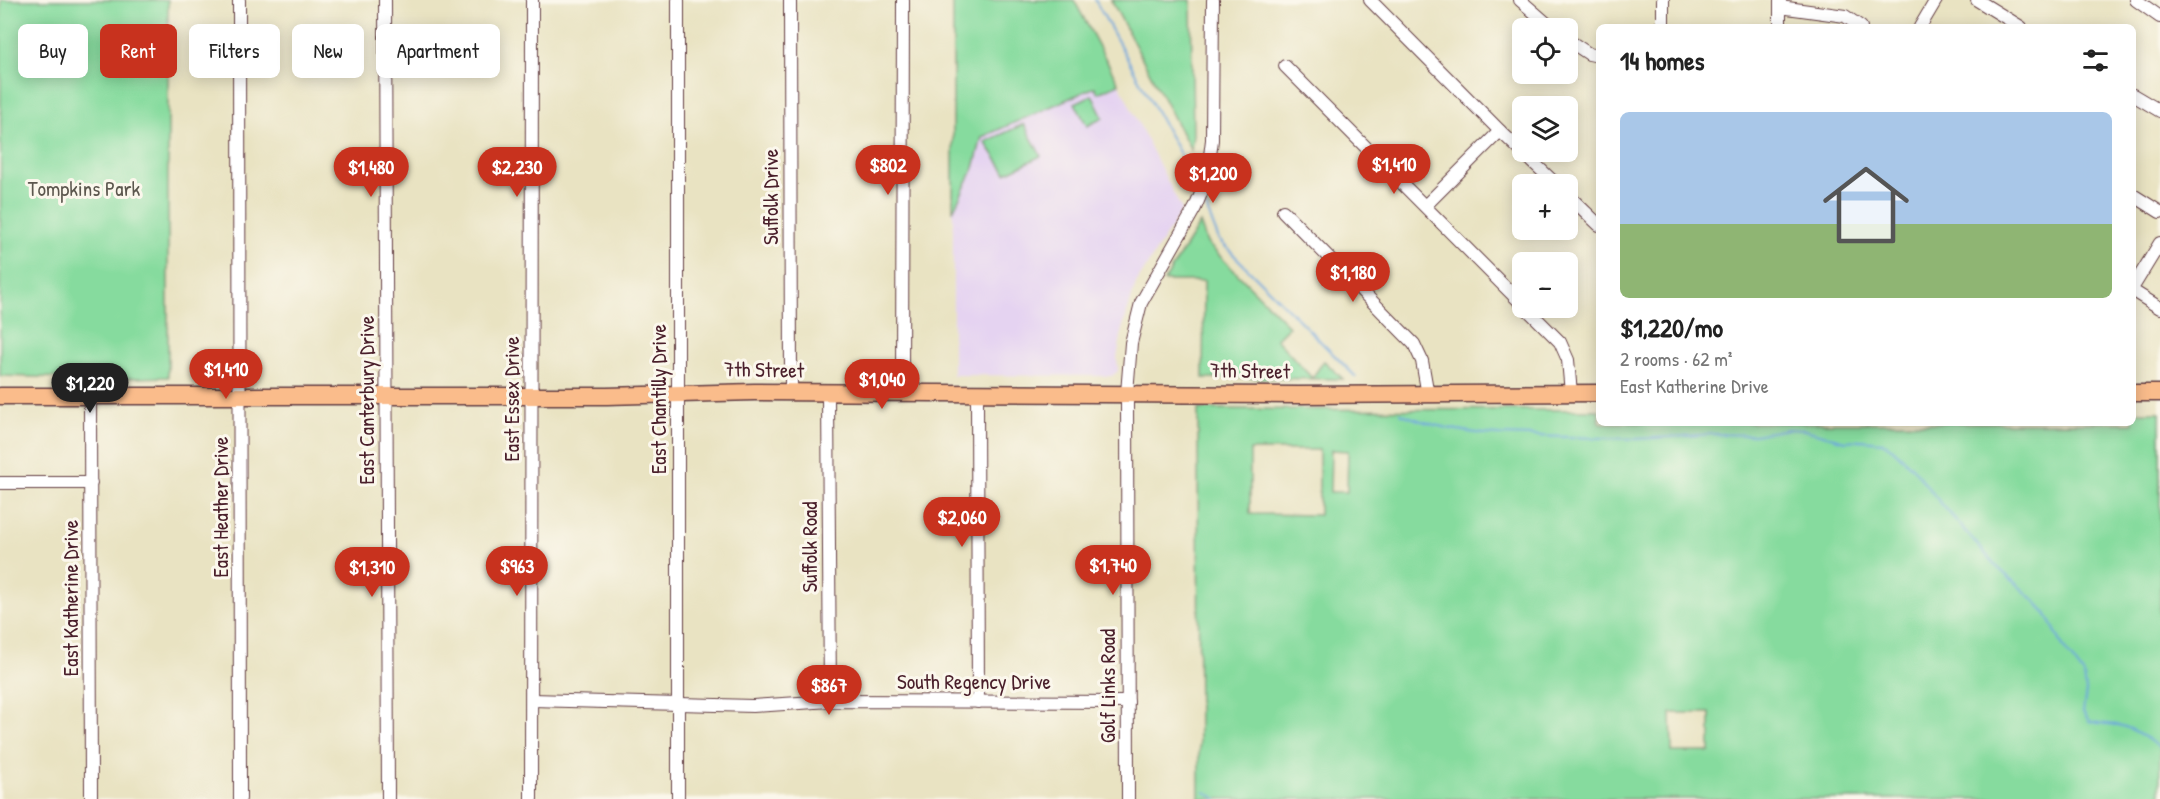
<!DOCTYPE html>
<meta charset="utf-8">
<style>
body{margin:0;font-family:"Patrick Hand",sans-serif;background:#f2f2f2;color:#222;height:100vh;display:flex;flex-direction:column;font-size:22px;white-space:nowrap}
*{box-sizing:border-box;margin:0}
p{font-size:20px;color:#767676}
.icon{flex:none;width:33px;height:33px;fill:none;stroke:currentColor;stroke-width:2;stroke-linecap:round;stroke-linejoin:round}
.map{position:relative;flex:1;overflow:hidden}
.drawer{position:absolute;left:1596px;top:24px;width:540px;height:402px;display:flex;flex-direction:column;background:#fff;border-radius:9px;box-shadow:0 3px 15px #0003}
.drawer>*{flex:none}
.guide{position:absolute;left:18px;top:24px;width:570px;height:54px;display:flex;gap:12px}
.fabs{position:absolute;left:1512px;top:18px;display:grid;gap:12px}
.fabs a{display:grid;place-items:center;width:66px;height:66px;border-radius:9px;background:#fff;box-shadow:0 3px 15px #0003;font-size:30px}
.price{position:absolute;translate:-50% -51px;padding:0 14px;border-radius:21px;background:#c8321e;color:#fff;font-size:20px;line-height:39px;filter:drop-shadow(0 2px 3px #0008)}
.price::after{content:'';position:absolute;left:50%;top:36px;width:18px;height:14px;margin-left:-9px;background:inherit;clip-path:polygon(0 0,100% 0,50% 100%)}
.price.on{background:#222;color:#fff}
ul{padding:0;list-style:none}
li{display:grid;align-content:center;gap:12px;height:318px;padding:0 24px}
li span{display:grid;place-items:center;height:186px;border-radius:9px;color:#555}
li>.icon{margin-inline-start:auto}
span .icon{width:108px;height:108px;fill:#fffc;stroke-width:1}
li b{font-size:26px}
h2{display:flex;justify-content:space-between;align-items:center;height:72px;padding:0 24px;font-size:26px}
.chip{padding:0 21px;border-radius:9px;background:#fff;box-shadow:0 3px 15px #0003;font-size:21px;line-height:54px}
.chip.on{background:#c8321e;color:#fff}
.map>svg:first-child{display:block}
</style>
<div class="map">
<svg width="2160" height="799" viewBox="0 0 2160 799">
<rect width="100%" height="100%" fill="#fbf7ec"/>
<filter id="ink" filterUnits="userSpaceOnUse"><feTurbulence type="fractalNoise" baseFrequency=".0167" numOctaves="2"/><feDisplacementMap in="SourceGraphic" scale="12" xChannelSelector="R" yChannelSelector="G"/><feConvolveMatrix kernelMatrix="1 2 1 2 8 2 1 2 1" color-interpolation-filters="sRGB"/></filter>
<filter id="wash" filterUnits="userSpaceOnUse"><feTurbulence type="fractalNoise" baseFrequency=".008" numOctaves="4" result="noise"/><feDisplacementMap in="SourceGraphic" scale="24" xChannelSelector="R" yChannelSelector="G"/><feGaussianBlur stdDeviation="1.35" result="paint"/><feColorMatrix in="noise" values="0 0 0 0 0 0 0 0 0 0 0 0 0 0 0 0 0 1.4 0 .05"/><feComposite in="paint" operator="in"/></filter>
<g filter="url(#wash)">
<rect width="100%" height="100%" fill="#e9e3c2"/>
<!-- built -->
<path fill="#e5d3f1" d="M1119,84l63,126 -46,73 -13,43 -6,31 1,14 -6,5 -159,-1v-164l21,-43 8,-31 114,-50 3,6z"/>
<!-- green -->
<g fill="#86db9e" stroke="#687d64" stroke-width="1.5" fill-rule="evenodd">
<path d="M1,0h167v377l-65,2 -103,-3z"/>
<path d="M953,0h121l45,84 -21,9 -3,-6 -113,50 -8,31 -21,43z"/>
<path d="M1111,0h80l2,135 -2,15z"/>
<path d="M1092,95l11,23 -16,8 -12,-23z"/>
<path d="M1024,124l17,32 -35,17 -21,-31z"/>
<path d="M1200,223l7,20 82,83 -13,13 36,39 12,-17 19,18 -140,-1 1,-97h-40z"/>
<path d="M1198,409l401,1v13h534v-11h27v387h-961zM1250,450h69v65l-69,-1zM1331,450l17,1 -1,41h-17zM1671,713h39v39h-38z"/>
</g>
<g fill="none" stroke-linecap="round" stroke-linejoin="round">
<!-- stream -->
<g stroke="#6da6dd" stroke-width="2">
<path d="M1095,0l95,172"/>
<path d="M1206,207l13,33 137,137"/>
<path d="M1400,413c31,13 65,20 98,22l139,4 78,-5 39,1 34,-6 17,1 40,11 16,-1 21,2 11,7 19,18 26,33 58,66 35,31 15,16 18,35 20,27 2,16 -3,21 6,9c10,3 19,3 29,4 16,3 29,14 42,23"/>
<path d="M1205,792l12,7"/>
</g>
</g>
</g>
<g filter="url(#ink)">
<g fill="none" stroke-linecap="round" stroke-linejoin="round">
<defs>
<g id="minor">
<path d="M239,0l1,799"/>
<path d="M385,0l3,799"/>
<path d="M678,0v799"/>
<path d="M790,0l1,393"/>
<path d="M1370,0l130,131 56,53"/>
<path d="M1520,0l32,28"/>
<path d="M1977,0l44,27"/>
<path d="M2136,0l24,17"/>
<path d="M1780,7l65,9 16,11"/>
<path d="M1663,27v-27"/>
<path d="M1780,27v-26"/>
<path d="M1920,27l16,-27"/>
<path d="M1568,40l21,14 10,2"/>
<path d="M1285,66l237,238"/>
<path d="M2133,95l27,16"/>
<path d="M1568,195l31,30"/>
<path d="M2133,195l27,17"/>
<path d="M1426,205l74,-74"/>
<path d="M1283,211l131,133 8,17 6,34"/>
<path d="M2133,287l27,-44"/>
<path d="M2133,291l27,17"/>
<path d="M1526,308l34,34 8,18 3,33"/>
<path d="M902,392l1,-392"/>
<path d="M977,393l1,309"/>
<path d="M828,394l2,307"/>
<path d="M90,397l1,402"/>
<path d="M0,483h91"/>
<path d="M532,700l221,6 77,-5 298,1"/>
<path d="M531,799l1,-799"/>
<path d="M1128,799l-1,-406 4,-50 10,-40 54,-95 12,-29 5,-39 1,-140"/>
</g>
<g id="major">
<path d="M2133,393h27"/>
<path d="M0,396h607l147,-4 544,3 301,-2"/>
</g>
</defs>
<!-- minor casing -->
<use href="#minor" stroke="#623c42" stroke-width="14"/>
<!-- major casing -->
<use href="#major" stroke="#623c42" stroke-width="19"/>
<!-- minor -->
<use href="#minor" stroke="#fff" stroke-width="12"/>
<!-- major -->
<use href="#major" stroke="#fabc8b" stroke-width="16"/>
</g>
</g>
<g text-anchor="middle" stroke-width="6" stroke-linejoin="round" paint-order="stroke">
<!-- park labels -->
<g font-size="21" fill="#5c574e" stroke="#fbf7ec">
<text x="84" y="196">Tompkins Park</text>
</g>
<!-- street labels -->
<g font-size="21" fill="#4a1f2b" stroke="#fbf7ec">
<text transform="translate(771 197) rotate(-90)" y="7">Suffolk Drive</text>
<text transform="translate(764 370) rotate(1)" y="7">7th Street</text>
<text transform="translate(1250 371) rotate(1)" y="7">7th Street</text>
<text transform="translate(512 399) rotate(-90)" y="7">East Essex Drive</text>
<text transform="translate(659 399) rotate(-90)" y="7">East Chantilly Drive</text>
<text transform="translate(367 400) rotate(-90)" y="7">East Canterbury Drive</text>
<text transform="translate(221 507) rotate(-90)" y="7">East Heather Drive</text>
<text transform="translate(810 547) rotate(-90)" y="7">Suffolk Road</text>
<text transform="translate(71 598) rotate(-90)" y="7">East Katherine Drive</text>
<text x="974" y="689">South Regency Drive</text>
<text transform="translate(1108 686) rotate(-90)" y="7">Golf Links Road</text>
</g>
</g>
</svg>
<div class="fabs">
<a><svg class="icon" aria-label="locate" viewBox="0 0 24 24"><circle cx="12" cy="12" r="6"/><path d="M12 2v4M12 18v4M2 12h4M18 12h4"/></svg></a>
<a><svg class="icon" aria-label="layers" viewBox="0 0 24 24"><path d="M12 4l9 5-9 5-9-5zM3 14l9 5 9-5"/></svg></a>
<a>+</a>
<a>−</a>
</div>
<b class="price" style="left:1394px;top:195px">$1,410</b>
<b class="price" style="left:888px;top:196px">$802</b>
<b class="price" style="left:371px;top:198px">$1,480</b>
<b class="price" style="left:517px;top:198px">$2,230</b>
<b class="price" style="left:1213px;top:204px">$1,200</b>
<b class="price" style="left:1353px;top:303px">$1,180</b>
<b class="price" style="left:226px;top:400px">$1,410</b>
<b class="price" style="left:882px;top:410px">$1,040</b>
<b class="price on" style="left:90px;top:414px">$1,220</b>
<b class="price" style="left:962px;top:548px">$2,060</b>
<b class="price" style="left:1113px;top:596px">$1,740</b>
<b class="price" style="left:517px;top:597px">$963</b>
<b class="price" style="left:372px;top:598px">$1,310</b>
<b class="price" style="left:829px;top:716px">$867</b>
<div class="guide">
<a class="chip">Buy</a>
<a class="chip on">Rent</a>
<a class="chip">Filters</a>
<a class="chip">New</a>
<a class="chip">Apartment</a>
</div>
<section class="drawer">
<h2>14 homes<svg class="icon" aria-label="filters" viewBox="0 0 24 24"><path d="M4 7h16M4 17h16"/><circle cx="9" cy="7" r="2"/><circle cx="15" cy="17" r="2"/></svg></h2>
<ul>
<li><span style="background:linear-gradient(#a9c7e8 60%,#8fb573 0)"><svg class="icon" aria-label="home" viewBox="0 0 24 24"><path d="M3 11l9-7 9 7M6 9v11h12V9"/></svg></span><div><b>$1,220/mo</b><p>2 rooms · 62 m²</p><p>East Katherine Drive</p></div></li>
</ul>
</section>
</div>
